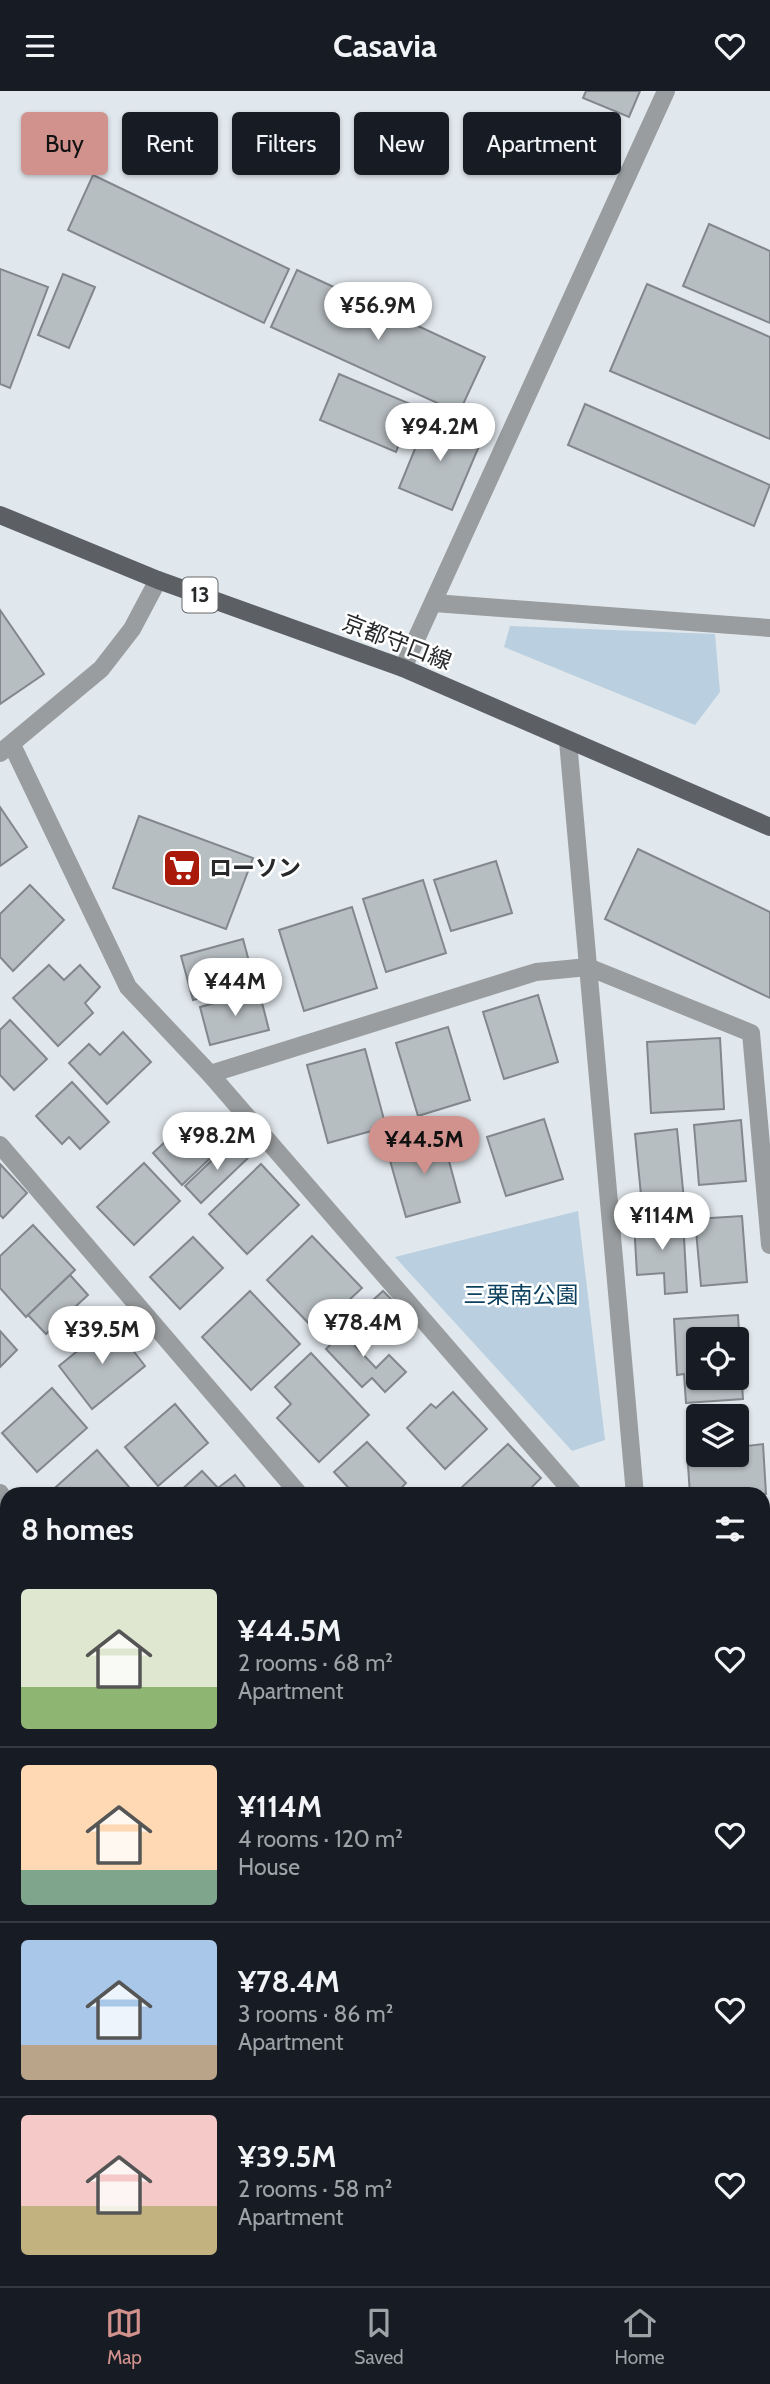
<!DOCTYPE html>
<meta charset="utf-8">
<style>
body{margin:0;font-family:Cabin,"Noto Sans JP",sans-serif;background:#20242c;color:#f1f3f6;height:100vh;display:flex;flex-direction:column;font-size:26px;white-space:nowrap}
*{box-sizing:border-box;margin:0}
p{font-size:23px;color:#9ea1a6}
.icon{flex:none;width:38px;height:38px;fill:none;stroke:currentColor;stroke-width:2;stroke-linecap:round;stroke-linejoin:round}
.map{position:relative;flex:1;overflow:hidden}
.details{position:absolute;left:0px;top:1396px;width:770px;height:800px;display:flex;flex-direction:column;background:#171b24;border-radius:21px 21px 0 0;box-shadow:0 2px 5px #0004}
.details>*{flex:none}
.banner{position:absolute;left:21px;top:21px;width:728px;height:63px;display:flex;gap:14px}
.buttons{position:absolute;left:686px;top:1236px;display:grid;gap:14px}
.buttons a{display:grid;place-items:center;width:63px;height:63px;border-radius:7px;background:#171b24;box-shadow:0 2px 5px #0004;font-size:35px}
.price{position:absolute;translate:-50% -60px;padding:0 16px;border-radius:24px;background:#fff;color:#222;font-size:23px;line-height:46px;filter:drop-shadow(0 2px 4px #0008)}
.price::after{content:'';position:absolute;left:50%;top:42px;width:21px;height:16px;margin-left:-10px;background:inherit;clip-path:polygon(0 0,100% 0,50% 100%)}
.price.on{background:#d1918c;color:#111}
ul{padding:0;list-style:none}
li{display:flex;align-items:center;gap:21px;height:175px;padding:0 21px}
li+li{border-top:2px solid #363941}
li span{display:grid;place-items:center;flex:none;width:196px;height:140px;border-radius:7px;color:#555}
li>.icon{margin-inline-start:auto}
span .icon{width:84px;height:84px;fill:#fffc;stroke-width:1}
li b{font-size:30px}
h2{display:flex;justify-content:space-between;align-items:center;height:84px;padding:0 21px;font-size:30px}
.pill{padding:0 24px;border-radius:7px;background:#171b24;box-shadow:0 2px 5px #0004;font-size:24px;line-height:63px}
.pill.on{background:#d1918c;color:#111}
header{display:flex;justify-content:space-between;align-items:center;height:91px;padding:0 21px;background:#171b24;font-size:32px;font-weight:700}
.dock{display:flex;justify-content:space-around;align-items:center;height:98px;border-top:2px solid #363941;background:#171b24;font-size:19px;color:#9ea1a6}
.dock a{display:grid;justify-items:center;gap:4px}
.dock .on{color:#d1918c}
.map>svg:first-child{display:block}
</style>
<header><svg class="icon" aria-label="menu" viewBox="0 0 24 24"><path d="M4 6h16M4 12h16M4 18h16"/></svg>Casavia<svg class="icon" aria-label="heart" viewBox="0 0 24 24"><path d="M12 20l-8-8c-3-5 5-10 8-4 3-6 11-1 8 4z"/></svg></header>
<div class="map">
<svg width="770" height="2195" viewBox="0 0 770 2195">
<rect width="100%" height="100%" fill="#e1e8ed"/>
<!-- green -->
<g fill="#bacfdf">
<path d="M510,535l205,8 5,58 -25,33 -191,-78z"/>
<path d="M578,1120l27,229 -33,11 -177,-194z"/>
</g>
<!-- building -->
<g fill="#b7bec2" stroke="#81878c" stroke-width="2" fill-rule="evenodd">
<path d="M586,0h54l-11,26 -46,-19z"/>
<path d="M93,84l196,94 -25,54 -196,-93z"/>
<path d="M709,133l61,27v72l-87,-37z"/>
<path d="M0,178l48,18 -38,101 -10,-4z"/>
<path d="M297,179l188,87 -26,56 -188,-86z"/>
<path d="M63,183l32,13 -26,61 -31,-13z"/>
<path d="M647,193l123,53v102l-160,-68z"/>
<path d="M339,283l76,32 -19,46 -76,-32z"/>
<path d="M585,313l185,81 -16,41 -186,-81z"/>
<path d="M428,326l54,22 -30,71 -53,-22z"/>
<path d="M0,519l44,64 -44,30z"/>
<path d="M0,716l27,40 -27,19z"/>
<path d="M139,725l114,42 -27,71 -113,-41z"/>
<path d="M638,758l132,63v86l-165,-79z"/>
<path d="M496,770l16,52 -61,18 -17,-51z"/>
<path d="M423,789l23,73 -60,19 -23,-73z"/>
<path d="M30,794l34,35 -51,51 -13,-14v-43z"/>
<path d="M352,816l25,81 -73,23 -25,-81z"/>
<path d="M243,848l12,45 -62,16 -12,-44z"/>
<path d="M49,874l15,15 16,-15 20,22 -15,16 8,10 -35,33 -45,-48z"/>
<path d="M259,900l10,39 -59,15 -10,-38z"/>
<path d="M538,904l20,67 -54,17 -21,-67z"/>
<path d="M10,929l37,39 -33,31 -14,-15v-45z"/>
<path d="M448,936l22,73 -52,16 -22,-73z"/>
<path d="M123,941l28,30 -44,42 -38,-41 20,-19 11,11z"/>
<path d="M720,947l4,71 -73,4 -4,-71z"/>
<path d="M365,958l21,78 -58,16 -21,-78z"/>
<path d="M72,991l37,40 -29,27 -11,-12 -7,7 -26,-28z"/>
<path d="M193,1025l29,31 -40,38 -29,-32z"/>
<path d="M544,1028l19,60 -57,17 -19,-59z"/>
<path d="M741,1029l5,61 -47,4 -5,-60z"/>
<path d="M677,1038l7,71 -42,5 -7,-71z"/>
<path d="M442,1044l18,67 -54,15 -19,-67z"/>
<path d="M232,1050l17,16 -48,46 -16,-17z"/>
<path d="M144,1072l36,38 -46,44 -37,-38z"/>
<path d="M0,1073l27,29 -24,25 -3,-3z"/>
<path d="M261,1073l38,41 -52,49 -38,-40z"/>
<path d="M742,1125l5,66 -46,4 -6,-67z"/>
<path d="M683,1128l4,73 -22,2 -1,-21 -27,2 -3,-53z"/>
<path d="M33,1134l42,45 -49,47 -26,-29v-32z"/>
<path d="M312,1145l50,52 -46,43 -49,-51z"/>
<path d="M193,1146l30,31 -43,41 -30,-32z"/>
<path d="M70,1184l18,20 -42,39 -18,-19z"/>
<path d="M250,1200l50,53 -49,46 -49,-53z"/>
<path d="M383,1200l12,12 -23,22 -12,-13z"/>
<path d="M738,1224l5,84 -57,4 -2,-29 -7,1 -3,-56zM698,1248h39v38h-39z"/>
<path d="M357,1228l12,13 -14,14 21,22 13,-13 17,17 -21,20 -13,-14 -10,9 -36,-38z"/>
<path d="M112,1232l33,43 -53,43 -33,-43z"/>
<path d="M0,1240l17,19 -17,17z"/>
<path d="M311,1262l58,62 -50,47 -42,-44 14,-14 -16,-17z"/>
<path d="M52,1297l35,40 -50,44 -35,-39z"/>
<path d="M453,1301l34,37 -42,40 -38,-41 24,-24 5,4z"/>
<path d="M175,1313l33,39 -50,43 -33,-39z"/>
<path d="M745,1322l2,33 16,-2 3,50 -76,1 -3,-45 11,-1v5h39v-38h-28z"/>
<path d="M367,1351l39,41 -11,12h-40l-21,-23z"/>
<path d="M508,1353l33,34 -17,17h-57l-6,-7z"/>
<path d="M97,1359l39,45h-89z"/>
<path d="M202,1380l16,17 17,-13 16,20h-71l-2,-2z"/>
<path d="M770,1669v81h-7v-80z"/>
<path d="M770,1816v74h-7v-73z"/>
<rect x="763" y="1897" width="7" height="63"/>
<path d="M763,1992h7v80l-7,1z"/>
<path d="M7,2050v42l-7,4v-42z"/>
<path d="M7,2108v45l-7,4v-45z"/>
<path d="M292,2189h20l3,6h-34z"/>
</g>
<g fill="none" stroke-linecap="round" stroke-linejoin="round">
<!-- minor -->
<g stroke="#9a9d9f" stroke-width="18">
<path d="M434,512l336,25"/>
<path d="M403,577l263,-577"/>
<path d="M568,650l67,754"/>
<path d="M12,654l116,242 82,87 365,421"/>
<path d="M0,662l101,-84 31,-40 26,-49"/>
<path d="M210,983l326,-102 52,-5 163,66 19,212"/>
<path d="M0,1054l300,350"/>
<path d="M0,1402l7,12"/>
<path d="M763,1440h7"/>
<path d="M0,1716l7,8"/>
<path d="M763,1787l7,-1"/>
<path d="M438,2189l5,6"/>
<path d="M694,2189l5,6"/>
<path d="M767,2195l3,-3"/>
</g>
<!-- primary -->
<path stroke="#5c6064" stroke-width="18" d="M0,424l158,65 245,88 367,159"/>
<!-- rail -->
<g stroke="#8d9296" stroke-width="5" stroke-dasharray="9 9" stroke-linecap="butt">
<path d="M0,1522l7,8"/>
<path d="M0,1560l7,8"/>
<path d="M571,2189l5,6"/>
<path d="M605,2189l5,6"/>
</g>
</g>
<!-- icons -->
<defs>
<symbol id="supermarket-square" viewBox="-11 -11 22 22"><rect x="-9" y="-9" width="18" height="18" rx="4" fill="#aa1a0b" stroke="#fff"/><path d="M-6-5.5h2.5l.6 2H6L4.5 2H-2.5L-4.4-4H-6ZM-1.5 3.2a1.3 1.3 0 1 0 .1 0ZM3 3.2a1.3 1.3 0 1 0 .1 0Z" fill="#fff"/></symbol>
</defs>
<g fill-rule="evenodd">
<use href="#supermarket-square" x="160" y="755" width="44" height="44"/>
</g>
<g text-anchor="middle" stroke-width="5" stroke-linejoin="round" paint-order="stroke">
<!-- shield labels -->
<rect fill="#fff" stroke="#68696b" stroke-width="2" x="182.5" y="486.5" width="35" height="35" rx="5"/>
<g font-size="21" font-weight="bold" fill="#27292b">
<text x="200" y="511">13</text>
</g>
<!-- street labels -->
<g font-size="23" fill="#27292b" stroke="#fff">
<text transform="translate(397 551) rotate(21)" y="8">京都守口線</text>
</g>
<!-- poi labels -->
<g font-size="23" font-weight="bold" fill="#27292b" stroke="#fff" text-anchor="start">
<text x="209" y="785">ローソン</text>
</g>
<!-- park labels -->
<g font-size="23" fill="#0c4160" stroke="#fff">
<text x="521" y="1212">三栗南公園</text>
</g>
</g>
</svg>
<div class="buttons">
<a><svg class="icon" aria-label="locate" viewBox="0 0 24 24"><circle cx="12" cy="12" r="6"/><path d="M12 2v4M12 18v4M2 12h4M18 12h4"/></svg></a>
<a><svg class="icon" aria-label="layers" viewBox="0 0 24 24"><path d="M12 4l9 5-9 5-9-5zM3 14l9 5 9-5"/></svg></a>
</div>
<b class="price" style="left:378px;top:251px">¥56.9M</b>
<b class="price" style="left:440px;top:372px">¥94.2M</b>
<b class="price" style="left:235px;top:927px">¥44M</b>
<b class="price" style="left:217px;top:1081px">¥98.2M</b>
<b class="price on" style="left:424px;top:1085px">¥44.5M</b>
<b class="price" style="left:662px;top:1161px">¥114M</b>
<b class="price" style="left:363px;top:1268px">¥78.4M</b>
<b class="price" style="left:102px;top:1275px">¥39.5M</b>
<div class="banner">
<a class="pill on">Buy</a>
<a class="pill">Rent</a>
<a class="pill">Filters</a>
<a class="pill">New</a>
<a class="pill">Apartment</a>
</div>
<section class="details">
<h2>8 homes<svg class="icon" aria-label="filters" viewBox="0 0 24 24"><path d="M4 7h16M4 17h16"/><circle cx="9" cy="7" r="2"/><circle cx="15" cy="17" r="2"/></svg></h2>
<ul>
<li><span style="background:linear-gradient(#dfe7d0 70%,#8fb573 0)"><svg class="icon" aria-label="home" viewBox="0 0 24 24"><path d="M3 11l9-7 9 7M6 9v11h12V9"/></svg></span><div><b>¥44.5M</b><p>2 rooms · 68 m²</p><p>Apartment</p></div><svg class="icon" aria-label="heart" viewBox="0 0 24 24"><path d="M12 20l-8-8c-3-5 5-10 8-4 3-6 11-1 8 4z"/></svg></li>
<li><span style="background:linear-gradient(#ffd9b3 75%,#7fa58c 0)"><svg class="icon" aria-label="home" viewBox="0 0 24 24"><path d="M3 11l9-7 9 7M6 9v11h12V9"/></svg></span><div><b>¥114M</b><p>4 rooms · 120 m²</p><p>House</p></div><svg class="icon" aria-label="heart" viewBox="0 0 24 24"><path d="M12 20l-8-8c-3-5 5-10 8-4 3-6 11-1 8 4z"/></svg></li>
<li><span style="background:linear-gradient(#a9c7e8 75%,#b9a48a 0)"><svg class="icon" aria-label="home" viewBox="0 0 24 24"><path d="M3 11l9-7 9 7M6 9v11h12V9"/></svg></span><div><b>¥78.4M</b><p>3 rooms · 86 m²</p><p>Apartment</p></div><svg class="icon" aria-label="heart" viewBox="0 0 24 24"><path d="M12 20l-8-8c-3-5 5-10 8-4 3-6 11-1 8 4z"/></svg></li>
<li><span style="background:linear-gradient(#f6c9c9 65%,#c2b280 0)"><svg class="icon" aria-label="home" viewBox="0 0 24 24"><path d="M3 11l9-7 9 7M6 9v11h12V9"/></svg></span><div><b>¥39.5M</b><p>2 rooms · 58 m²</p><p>Apartment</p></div><svg class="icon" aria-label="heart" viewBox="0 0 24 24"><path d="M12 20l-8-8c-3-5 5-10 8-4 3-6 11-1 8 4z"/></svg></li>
</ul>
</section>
</div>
<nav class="dock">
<a class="on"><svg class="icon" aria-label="map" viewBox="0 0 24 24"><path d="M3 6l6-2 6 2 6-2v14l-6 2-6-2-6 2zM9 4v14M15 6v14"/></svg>Map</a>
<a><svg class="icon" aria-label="saved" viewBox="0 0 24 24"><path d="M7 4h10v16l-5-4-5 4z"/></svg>Saved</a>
<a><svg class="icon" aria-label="home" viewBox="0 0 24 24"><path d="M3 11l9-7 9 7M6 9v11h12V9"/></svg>Home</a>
</nav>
